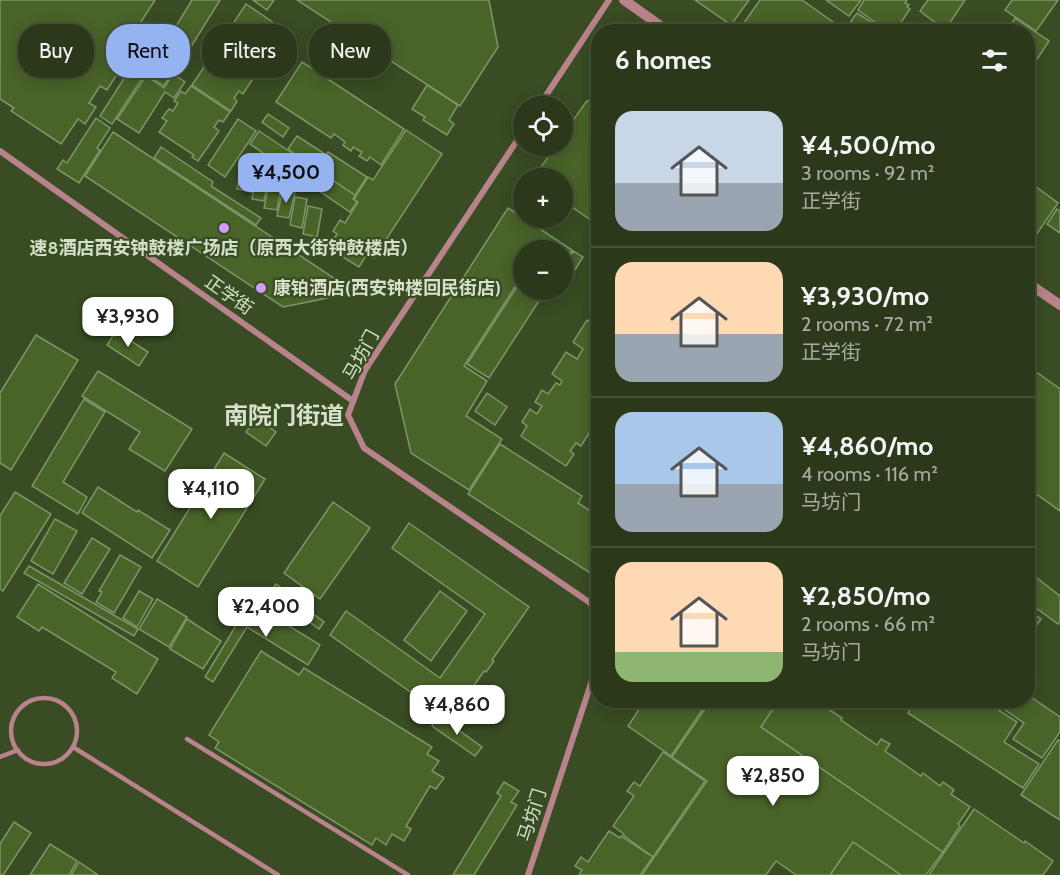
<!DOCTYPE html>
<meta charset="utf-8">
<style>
body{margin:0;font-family:Cabin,"Noto Sans SC",sans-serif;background:#334023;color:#f1f3f6;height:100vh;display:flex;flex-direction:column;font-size:22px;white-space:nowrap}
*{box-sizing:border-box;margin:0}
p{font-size:20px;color:#a6aca2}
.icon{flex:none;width:33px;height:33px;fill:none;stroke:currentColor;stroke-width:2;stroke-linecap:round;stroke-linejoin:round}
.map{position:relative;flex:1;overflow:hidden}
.details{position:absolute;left:591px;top:24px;width:444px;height:684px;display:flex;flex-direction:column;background:#2b391a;border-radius:24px;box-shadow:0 3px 15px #0003,0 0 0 2px #475339}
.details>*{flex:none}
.hud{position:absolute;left:18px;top:24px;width:483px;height:54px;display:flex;gap:12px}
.buttons{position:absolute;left:513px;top:96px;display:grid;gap:12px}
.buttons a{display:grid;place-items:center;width:60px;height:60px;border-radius:50%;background:#2b391a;box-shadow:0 3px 15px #0003,0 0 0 2px #475339;font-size:30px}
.price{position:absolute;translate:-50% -51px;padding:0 14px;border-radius:12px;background:#fff;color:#222;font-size:20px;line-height:39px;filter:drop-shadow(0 2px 3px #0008)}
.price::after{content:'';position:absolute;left:50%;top:36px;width:18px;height:14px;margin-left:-9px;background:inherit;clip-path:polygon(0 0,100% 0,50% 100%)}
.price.current{background:#95b2f1;color:#111}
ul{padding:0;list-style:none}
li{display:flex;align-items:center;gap:18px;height:150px;padding:0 24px}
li+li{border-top:2px solid #475339}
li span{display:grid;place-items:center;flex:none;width:168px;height:120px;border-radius:18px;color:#555}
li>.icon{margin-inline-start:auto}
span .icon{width:72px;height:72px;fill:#fffc;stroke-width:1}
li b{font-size:26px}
h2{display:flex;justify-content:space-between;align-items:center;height:72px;padding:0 24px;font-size:26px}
.pill{padding:0 21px;border-radius:24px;background:#2b391a;box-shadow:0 3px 15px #0003,0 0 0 2px #475339;font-size:21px;line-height:54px}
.pill.current{background:#95b2f1;color:#111}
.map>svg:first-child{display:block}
</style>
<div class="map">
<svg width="1060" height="875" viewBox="0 0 1060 875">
<rect width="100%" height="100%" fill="#394c23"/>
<!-- building -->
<g fill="#496329" stroke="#7f9568" stroke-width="1.5">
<path d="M0,0h155l-43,67 7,4 -12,19 -7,-4 -11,17 7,4 -11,17 -7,-5 -17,25 -50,-33 3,-3 -14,-9z"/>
<path d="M192,0h28l-44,71 -2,-2 -10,17 -18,-11z"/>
<path d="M253,0h21l-7,10z"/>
<path d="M297,0h192l9,47 -38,59z"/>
<path d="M695,0h54l-18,25z"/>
<path d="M760,0h42l45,32h-106l-2,-2z"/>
<path d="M826,0h35l-12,16z"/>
<path d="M864,0h43l-2,3 4,2 -2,2 3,2 -12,18 -4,-3 -1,2 -4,-2 -4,5 -27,-19z"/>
<path d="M928,0h37l-20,30 -25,-19z"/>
<path d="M1012,0h46l-22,31 -31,-21z"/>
<path d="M246,4l34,23 1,-2 5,4 -15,24 -4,-3 -5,8 3,2 -22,34 -4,-3 -5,7 3,3 -6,10 -39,-26z"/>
<path d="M857,13l25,16 -2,3h-13l-16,-11z"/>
<path d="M1015,18l34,23 -15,23 -4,-3 -2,4v-33h-22z"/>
<path d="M141,52l13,8 -42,64 -12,-8z"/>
<path d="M302,62l102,67 -23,36 -11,-8 -3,4 -8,-5 3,-4 -9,-5 -2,4 -8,-6 2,-3 -11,-8 -3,4 -55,-36z"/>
<path d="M173,74l12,8 -11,16 -9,-6 -26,41 -22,-14 29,-43 18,12z"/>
<path d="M427,85l31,20 -9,15 5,4 -7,11 -24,-15 2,-3 -13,-8z"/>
<path d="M191,86l39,26 -7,10 -4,-2 -5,7 5,4 -21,30 -6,-4 2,-2 -35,-23 8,-11 -5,-3 7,-9 4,2 5,-8 -4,-2 7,-10 4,3z"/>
<path d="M598,95v-1v131l-36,-25v-22h-29l23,-32h6v-10l24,-34z"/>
<path d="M268,114l21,14 -6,9 -21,-15z"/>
<path d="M96,118l14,10 -13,20 3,2 -21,33 -22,-14 6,-9 4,3z"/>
<path d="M238,119l18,12 -31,46 -17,-12z"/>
<path d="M406,130l36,24 -68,104 -7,-4 -8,13 -31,-19 9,-14 -4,-3 7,-11 5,3 13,-21 -4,-3 14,-22 5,3z"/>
<path d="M259,131l96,64 -2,4 4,3 -7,10 -100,-68z"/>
<path d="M113,132l236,156 -2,6 -64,13 -198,-131z"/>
<path d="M297,136l28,18 -9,14 -28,-19z"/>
<path d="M161,147l52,35 -2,4 50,32 -5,7 -102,-67z"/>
<path d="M328,152l39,25 -12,18 -39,-26z"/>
<path d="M242,163l14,2 -4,27 -15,-3z"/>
<path d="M257,171l12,2 -5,28 -12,-2z"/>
<path d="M270,180l12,2 -5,28 -13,-2z"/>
<path d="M1028,181l30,22 -24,35 -6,-4z"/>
<path d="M283,189l12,3 -6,26 -12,-2z"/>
<path d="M295,197l12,2 -5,29 -12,-3z"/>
<path d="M308,206l14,3 -5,28 -14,-3z"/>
<path d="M508,208l64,42 -10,15v-15h-38v23l-60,93 23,15 -21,35 36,23 -33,51 -58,-37 -16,-69z"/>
<path d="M1057,209l3,2v22l-13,-9z"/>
<path d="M573,251l10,6 -15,24 -6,-4v-10z"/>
<path d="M524,276v14h22l-57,88 -22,-14z"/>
<path d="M587,320l10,6 1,-3v96l-17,27 -5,-3 -6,8 4,3 -8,12 -45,-30 6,-10 -5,-4 8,-13 7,5 5,-8 -7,-4 7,-12 6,4 8,-11 4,2 2,-4 -10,-7 14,-22 11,7 6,-10 -10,-7z"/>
<path d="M116,331l32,21 -9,14 -32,-21z"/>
<path d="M36,335l42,25 -67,110 -11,-7v-70z"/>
<path d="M1028,366l32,23v122l-32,-23z"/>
<path d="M98,371l94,58 -27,42 -36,-22 11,-17 -58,-36z"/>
<path d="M487,393l20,14 -12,18 -20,-14z"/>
<path d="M84,399l21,13 -42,70 24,15 -9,17 -46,-28z"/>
<path d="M256,418l20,14 -10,14 -20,-14z"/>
<path d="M500,444l82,52 -4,7 20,13v62l-130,-84z"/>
<path d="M224,453l41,26 -67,108 -41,-26z"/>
<path d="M98,487l39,25 1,-2 32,20 -18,28 -70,-45z"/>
<path d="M15,492l36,22 -48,77 -3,-2v-73z"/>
<path d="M333,502l37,26 -50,71 -36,-26z"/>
<path d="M55,519l22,12 -24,43 -22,-13z"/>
<path d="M409,523l120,84 -37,53 2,1 -8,11 -2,-1 -34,49 -120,-85 16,-24 94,67 45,-64 -93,-66z"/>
<path d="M92,538l18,11 -28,45 -18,-11z"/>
<path d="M120,555l21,12 -27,46 -18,-11 6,-10 -3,-1z"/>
<path d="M29,566l109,63 -4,7 -110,-63z"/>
<path d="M1028,571l32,25v25l-2,3 -30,-22z"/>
<path d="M38,584l120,75 -21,35 -25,-16 4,-6 -74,-45 -3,4 -22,-14z"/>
<path d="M276,584l13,9 -1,2 36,27 -5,7 -50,-36z"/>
<path d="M139,591l14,8 -16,28 -14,-9z"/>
<path d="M440,591l27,20 -36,50 -27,-21z"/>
<path d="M157,599l30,18 -18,30 -30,-18z"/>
<path d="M250,602l70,43 -12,20 -61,-38 -34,55 -8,-5z"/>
<path d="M1028,610l13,9 -13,18z"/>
<path d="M187,619l34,22 -18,28 -33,-20z"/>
<path d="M261,651l38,24 5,-7 128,79 -5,7 12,7 -7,10 12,7 -8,11 -6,-3 -24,40 5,3 -7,12 -12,-7 -6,11 -10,-7 -4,7 -157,-97 4,-6 -10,-7z"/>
<path d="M1028,695l32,22v15l-18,26 -29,-19 11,-16 -32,-22 36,-1z"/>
<path d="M638,700h71l-38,56 -43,-30 14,-21 -5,-3z"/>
<path d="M711,700h68l-18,27 182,125 -17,23h-25l-48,-33 -23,33h-34l-20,-14 -10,14h-124l65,-94 -35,-24z"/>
<path d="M779,700h46l3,2 -3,5 17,11 -1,2 36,25 4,-6 9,5 -5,7 36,25 2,-3 17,13 3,-4 11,8 -3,4 19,13 -12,17 2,2 -17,26 -182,-125z"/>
<path d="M915,700h68l34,22 -13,20 35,22 -16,24 -115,-75z"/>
<path d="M439,716l43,31 -7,9 -43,-30z"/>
<path d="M1058,740l2,1v79l-39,-25z"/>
<path d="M663,752l42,29 -52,76 -30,-22 1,-1 -11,-8 21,-30 -7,-5 7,-9 6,4z"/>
<path d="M504,782l15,9 -8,11 6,3 -43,70h-21l48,-79 -4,-3z"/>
<path d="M974,809l50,34 1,-2 28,20 -10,14h-114z"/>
<path d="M14,822l17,11 -28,42h-3v-31z"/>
<path d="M609,831l11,7 1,-2 32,21 -13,18h-61l3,-5 -7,-4 6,-9 7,5z"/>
<path d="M853,842l48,33h-71z"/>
<path d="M50,844l27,17 -8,14h-39z"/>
<path d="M79,862l19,13h-27z"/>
</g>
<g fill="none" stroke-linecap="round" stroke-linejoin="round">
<!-- service -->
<g stroke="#b9838b" stroke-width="4.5">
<circle cx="44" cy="731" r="33"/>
<path d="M187,739l221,136"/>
<path d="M73,747l205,128"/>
<path d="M0,757l18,-7"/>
</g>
<!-- minor -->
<g stroke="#b9838b" stroke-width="6">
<path d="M539,106l70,-106"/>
<path d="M524,130l-159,240 -17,45 16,33 225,154 9,12"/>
<path d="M0,151l353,250"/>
<path d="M528,875l70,-213"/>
</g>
<!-- tertiary -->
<g stroke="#b9838b" stroke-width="10">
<path d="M624,0l45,32"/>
<path d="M1028,283l32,22"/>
</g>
</g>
<!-- markers -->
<g fill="#d39cfc" stroke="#394c23" stroke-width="2">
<circle cx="224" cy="228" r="6"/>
<circle cx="261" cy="288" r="6"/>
</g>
<g text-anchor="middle" stroke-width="4.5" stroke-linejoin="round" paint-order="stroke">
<!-- poi labels -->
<g font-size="18" font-weight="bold" fill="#d5e1c9" stroke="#394c23">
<text x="224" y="254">速8酒店西安钟鼓楼广场店（原西大街钟鼓楼店）</text>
<text x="273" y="294" text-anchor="start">康铂酒店(西安钟楼回民街店)</text>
</g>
<!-- street labels -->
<g font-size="18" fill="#d5e1c9" stroke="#394c23">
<text transform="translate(229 295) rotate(35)" y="6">正学街</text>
<text transform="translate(361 355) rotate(-61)" y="6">马坊门</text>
<text transform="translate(532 815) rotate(-72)" y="6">马坊门</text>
</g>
<!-- district labels -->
<g font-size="24" font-weight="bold" fill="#d5e1c9" stroke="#394c23">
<text x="284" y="424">南院门街道</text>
</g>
</g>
</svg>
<div class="buttons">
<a><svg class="icon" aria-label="locate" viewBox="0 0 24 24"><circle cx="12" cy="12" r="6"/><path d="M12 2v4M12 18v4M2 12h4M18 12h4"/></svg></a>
<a>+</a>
<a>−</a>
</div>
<b class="price current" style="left:286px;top:204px">¥4,500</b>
<b class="price" style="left:128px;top:348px">¥3,930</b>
<b class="price" style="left:211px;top:520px">¥4,110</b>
<b class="price" style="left:266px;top:638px">¥2,400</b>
<b class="price" style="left:457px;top:736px">¥4,860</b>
<b class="price" style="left:773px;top:807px">¥2,850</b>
<div class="hud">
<a class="pill">Buy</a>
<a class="pill current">Rent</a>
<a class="pill">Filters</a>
<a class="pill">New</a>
</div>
<section class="details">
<h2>6 homes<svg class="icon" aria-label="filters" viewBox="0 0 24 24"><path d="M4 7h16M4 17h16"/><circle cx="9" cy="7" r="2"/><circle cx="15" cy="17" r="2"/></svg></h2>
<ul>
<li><span style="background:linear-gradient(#c9d6e8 60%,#9aa5b1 0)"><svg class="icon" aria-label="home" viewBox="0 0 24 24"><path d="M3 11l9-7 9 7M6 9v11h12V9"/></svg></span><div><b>¥4,500/mo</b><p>3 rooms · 92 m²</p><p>正学街</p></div></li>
<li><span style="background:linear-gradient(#ffd9b3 60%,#9aa5b1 0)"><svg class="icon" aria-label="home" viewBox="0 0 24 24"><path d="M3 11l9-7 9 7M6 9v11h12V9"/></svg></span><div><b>¥3,930/mo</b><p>2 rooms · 72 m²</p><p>正学街</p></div></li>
<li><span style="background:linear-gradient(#a9c7e8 60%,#9aa5b1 0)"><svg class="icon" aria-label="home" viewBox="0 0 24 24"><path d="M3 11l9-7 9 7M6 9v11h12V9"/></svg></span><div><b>¥4,860/mo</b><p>4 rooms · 116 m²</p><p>马坊门</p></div></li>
<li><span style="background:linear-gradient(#ffd9b3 75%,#8fb573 0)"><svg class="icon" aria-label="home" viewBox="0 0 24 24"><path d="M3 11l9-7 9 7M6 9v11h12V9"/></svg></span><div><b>¥2,850/mo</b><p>2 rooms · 66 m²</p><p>马坊门</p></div></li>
</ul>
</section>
</div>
